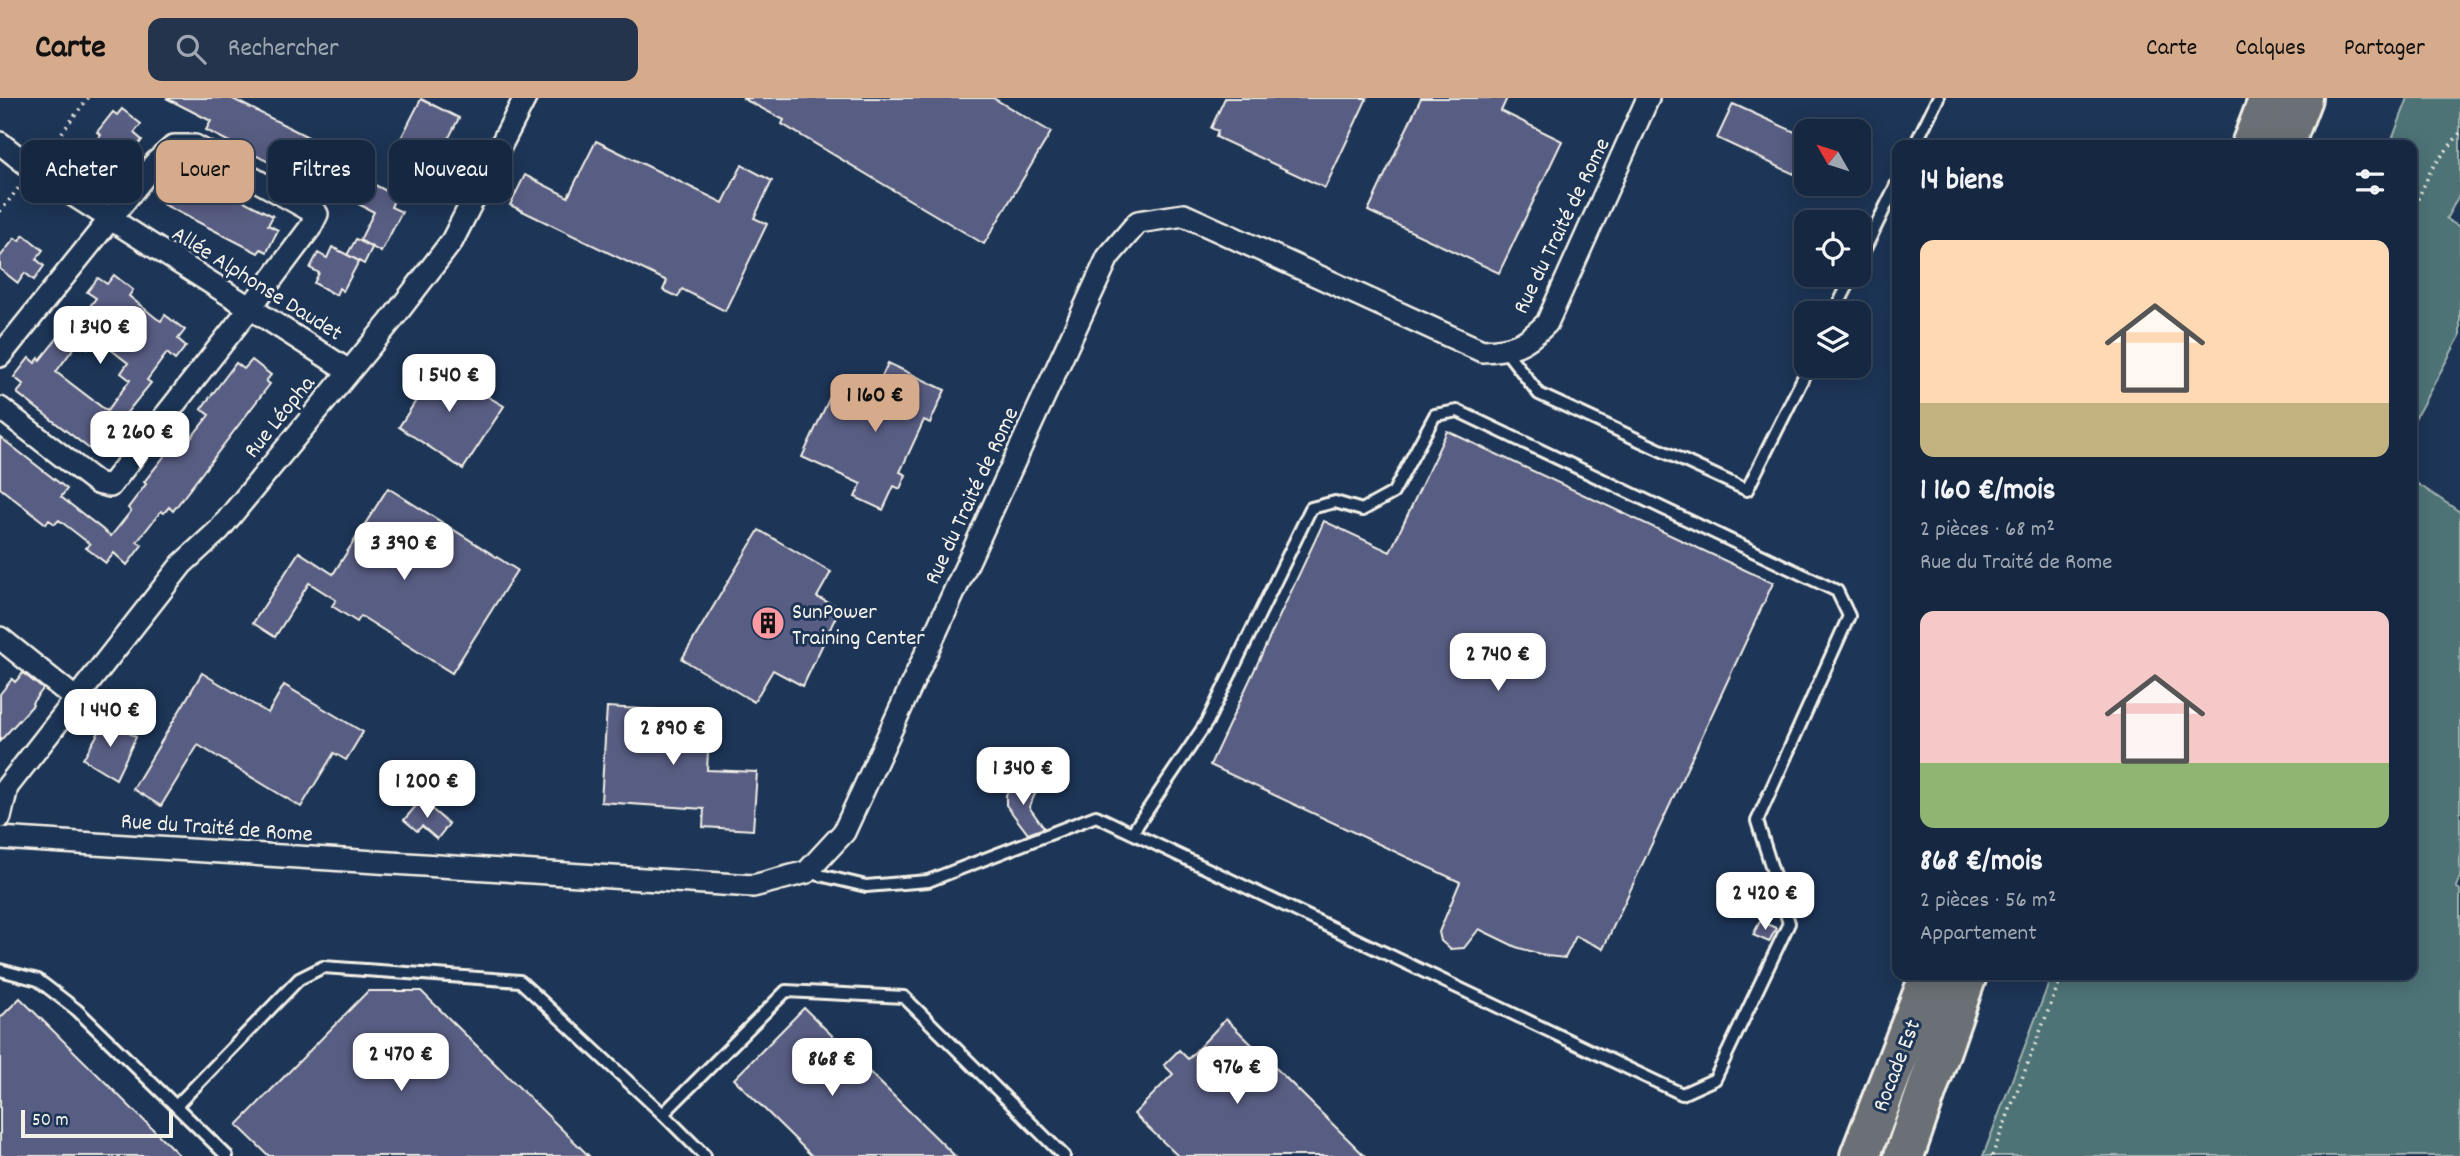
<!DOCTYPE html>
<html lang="fr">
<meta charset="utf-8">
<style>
body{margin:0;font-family:Dekko,sans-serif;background:#23344c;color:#f1f3f6;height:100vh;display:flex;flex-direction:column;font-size:26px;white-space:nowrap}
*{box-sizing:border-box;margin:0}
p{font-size:23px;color:#9ea6b1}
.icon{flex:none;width:38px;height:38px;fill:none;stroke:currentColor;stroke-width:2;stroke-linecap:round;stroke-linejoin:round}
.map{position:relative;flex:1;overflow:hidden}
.drawer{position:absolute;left:1892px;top:42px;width:525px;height:840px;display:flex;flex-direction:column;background:#162841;border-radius:14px;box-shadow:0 4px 18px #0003,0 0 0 2px #35445a}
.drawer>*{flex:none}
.hud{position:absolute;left:21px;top:42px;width:665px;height:63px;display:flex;gap:14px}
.needle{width:46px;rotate:309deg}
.tools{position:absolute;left:1794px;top:21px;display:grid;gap:14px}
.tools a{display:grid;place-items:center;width:77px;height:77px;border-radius:14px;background:#162841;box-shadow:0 4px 18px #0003,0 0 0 2px #35445a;font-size:35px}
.scale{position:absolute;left:21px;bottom:18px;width:152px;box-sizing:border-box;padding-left:7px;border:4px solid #f4f1e8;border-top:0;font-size:19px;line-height:24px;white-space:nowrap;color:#f4f1e8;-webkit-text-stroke:5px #1d3557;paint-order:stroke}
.price{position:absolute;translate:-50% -60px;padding:0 16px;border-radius:14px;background:#fff;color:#222;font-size:23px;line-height:46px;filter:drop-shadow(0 2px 4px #0008)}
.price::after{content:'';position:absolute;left:50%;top:42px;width:21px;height:16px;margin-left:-10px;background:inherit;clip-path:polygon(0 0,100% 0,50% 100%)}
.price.on{background:#d6ab8b;color:#111}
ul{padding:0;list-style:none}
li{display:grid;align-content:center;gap:14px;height:371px;padding:0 28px}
li span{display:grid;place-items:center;height:217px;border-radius:14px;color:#555}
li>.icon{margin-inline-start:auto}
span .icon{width:126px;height:126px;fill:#fffc;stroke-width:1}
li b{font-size:30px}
h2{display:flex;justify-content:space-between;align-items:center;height:84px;padding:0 28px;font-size:30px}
.tag{padding:0 24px;border-radius:14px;background:#162841;box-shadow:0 4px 18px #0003,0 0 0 2px #35445a;font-size:24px;line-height:63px}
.tag.on{background:#d6ab8b;color:#111}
header{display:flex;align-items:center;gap:42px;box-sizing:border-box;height:98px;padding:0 35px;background:#d6ab8b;color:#111}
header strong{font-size:33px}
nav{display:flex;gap:38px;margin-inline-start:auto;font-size:24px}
.search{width:490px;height:63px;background:#23344c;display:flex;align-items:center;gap:18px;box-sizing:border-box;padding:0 24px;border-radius:14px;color:#9ea6b1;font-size:26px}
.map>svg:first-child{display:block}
</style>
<header>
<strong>Carte</strong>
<div class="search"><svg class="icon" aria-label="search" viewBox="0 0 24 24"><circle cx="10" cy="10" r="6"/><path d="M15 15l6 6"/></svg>Rechercher</div>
<nav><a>Carte</a><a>Calques</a><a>Partager</a></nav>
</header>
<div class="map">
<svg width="2460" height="1058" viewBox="0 0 2460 1058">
<rect width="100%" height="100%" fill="#1d3557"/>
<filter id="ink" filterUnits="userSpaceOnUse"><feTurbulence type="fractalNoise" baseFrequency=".0143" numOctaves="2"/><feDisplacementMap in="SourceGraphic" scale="14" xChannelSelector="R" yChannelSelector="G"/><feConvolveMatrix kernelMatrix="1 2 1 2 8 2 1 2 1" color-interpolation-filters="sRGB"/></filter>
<g filter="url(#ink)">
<!-- green -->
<g fill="#4e7376" stroke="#a1b2af" stroke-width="2">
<path d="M2408,0h52v96l-14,25 14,8v109l-48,88v-279h-22z"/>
<path d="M2412,382l48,32v365l-4,10 4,3v266h-477l69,-181h360z"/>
</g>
<!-- building -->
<g fill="#585d83" stroke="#f4f1e8" stroke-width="2" fill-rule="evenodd">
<path d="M166,0h65l85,43 -3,5 6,3 -11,22 -10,-5 -4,9 -88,-45 5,-9z"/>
<path d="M742,0h251l58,34 -67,112 -202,-120 2,-4z"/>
<path d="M1225,0h142l-42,90 -109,-51 2,-6 -7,-3z"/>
<path d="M1421,0h86l-6,13 61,30 -63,132 -131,-62z"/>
<path d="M421,1l38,19 -25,49 -38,-19z"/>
<path d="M1733,6l73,33v10l-12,27 -77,-36z"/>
<path d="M122,11l19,15 -7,9 8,7 -17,23 -28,-22 4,-6 -4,-3 16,-20 4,3z"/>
<path d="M596,43l127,62 19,-38 30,16 -18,37 13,6 -42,87 -43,-22 -4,8 -15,-7 4,-9 -157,-76 15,-30 43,22z"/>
<path d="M185,73l88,45 -5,9 10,5 -11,22 -6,-3 -3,4 -95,-49 2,-4 -7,-3 12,-22 10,5z"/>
<path d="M356,77l40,21 -5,11 11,5 -21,40 -21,-12 14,-28 -29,-15z"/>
<path d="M24,137l19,15 -7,9 8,7 -10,14 -9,-7 -7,10 -18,-14v-12l15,-19 4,3z"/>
<path d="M356,141l16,9 -8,16 -17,-9z"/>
<path d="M332,149l27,14 -16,30 -4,-3 -3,7 -22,-12 5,-10 -9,-5 8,-15 9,5z"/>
<path d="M114,177l19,15 -4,6 27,22 5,3 4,-6 20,15 -7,9 8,7 -11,14 -8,-7 -20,27 4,3 -31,38 3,3 -3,4 6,5 -15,19 -10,-7 -6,8 -78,-60 7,-8 -10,-8 15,-19 6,5 4,-5 1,2 31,-39 5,4 20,-27 -9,-6 11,-14 9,6zM96,240l32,25 -7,10 9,7 -23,31 -51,-39 23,-31 9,7z"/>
<path d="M419,259l85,49 -41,63 -64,-42 27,-42 -17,-9z"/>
<path d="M252,262l19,15 -5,6 4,3 -97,127 -4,-4 -5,6 -3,-2 -24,31 5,3 -15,20 -13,-12 -8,10 -20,-15 4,-4 -31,-24 -4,4 -6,-4 -3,4 -46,-36v-51l67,52 -6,8 50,39 20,-25 -3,-3 18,-24 -2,-2 30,-38 5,-7 8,6 22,-28 -8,-6 35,-46 8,6z"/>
<path d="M888,265l57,27 -15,33 -6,-3 -24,52 6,3 -6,14 -6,-3 -11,24 -28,-13 6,-13 -59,-27 27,-58 35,16z"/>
<path d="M1447,333l326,152 -170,366 -27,-13 -11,22 -18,-2 -31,-9 -37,-18 -15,19 -14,1 -9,-8 -2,-9 21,-50 -250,-117 114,-244 66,31z"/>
<path d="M388,390l129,82 -65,103 -91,-57 -4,6 -25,-16 4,-6 -27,-17 -34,54 -22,-14 46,-71 34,22z"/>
<path d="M759,432l72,42 -14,25 23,11 -37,78 -30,-16 -19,32 -72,-43z"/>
<path d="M23,575l20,16 -11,14 1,2 -33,36v-47l12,-15 3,3z"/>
<path d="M202,575l66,40 16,-28 79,47 -17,28 -12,-7 -33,54 -103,-62 -37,61 -28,-17z"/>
<path d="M607,609l103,6 -3,57 50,2 -4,58 -50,-3 1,-18 -103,-7z"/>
<path d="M106,622l30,17 -20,42 -33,-20z"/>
<path d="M1013,684l23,10 -7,15 15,21 -16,6 -22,-29v-10z"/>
<path d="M421,702l28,24 -12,15 -15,-13 -5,5 -13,-11z"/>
<path d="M1760,823l16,7 -7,14 -16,-7z"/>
<path d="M368,893h53l168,165h-320l-32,-31z"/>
<path d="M20,900l160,158h-180v-138z"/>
<path d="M804,910l151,148h-143l-78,-77z"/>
<path d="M1226,921l139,137h-187l-44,-42 39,-40 -9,-9 15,-15 9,9z"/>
</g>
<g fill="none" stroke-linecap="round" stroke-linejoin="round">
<defs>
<g id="lane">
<path d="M1915,47l23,-47"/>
<path d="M1858,165l39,-80"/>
<path d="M1834,215l19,-38"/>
<path d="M1505,252l34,44 208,96 62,-124"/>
<path d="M807,774l59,14 62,-5 168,-65 36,17 550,261 33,-15 74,-156 -32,-102 92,-205 -12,-25 -379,-180 -23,4 -42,78 -31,17 -27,-8 -24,6 -104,214 -75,111"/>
<path d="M0,872l38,10 39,30 150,146"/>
<path d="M176,1008l123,-127 24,-12 197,14 143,133 42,42"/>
<path d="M663,1016l123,-123 118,6 160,159"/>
</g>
<g id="street">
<path d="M0,45l34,27 315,201"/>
<path d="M0,258l156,-194 18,-16h21l122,68 -7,14 -60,80 -140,178 -13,-3 -97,-75"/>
<path d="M0,540l76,61"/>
<path d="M0,719l7,-30 175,-223 37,-34 171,-208 62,-81 73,-143"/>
<path d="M0,740l753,48 54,-14 37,-40 264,-575 30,-35 46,-7 298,136c31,-1 43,-6 65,-28l101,-225"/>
</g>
<g id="highway">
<path d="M2251,47l18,-47"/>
<path d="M2284,47l18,-47"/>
<path d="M1860,1058l70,-181"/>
<path d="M1904,1058l63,-181"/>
</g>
</defs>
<!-- lane casing -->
<use href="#lane" stroke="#f4f1e8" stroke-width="16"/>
<!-- street casing -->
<use href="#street" stroke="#f4f1e8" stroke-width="26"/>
<!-- highway casing -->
<use href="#highway" stroke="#f4f1e8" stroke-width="44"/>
<!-- path -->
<g stroke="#f4f1e8" stroke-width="3.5" stroke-dasharray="2 5" stroke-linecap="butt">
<path d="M45,57l43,-57"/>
<path d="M0,114l20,-26"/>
<path d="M2412,114l20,-44 28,-35"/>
<path d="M1992,1058l70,-181"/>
</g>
<!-- lane -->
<use href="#lane" stroke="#1d3557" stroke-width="10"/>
<!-- street -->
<use href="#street" stroke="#1d3557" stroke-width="21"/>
<!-- highway -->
<use href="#highway" stroke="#6a7074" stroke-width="38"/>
</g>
</g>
<!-- icons -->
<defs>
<symbol id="building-disc" viewBox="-11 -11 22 22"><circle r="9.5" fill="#ff9aa2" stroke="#1d3557"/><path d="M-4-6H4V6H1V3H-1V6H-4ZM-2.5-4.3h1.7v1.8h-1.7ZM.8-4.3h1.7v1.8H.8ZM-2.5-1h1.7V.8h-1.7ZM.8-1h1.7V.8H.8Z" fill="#111"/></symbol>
</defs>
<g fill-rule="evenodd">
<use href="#building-disc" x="749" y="506" width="38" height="38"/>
</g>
<g text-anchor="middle" stroke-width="6" stroke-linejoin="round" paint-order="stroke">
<!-- street labels -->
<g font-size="23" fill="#f4f1e8" stroke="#1d3557">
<text transform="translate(1560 127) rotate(-64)" y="8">Rue du Traité de Rome</text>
<text transform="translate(258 184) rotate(32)" y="8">Allée Alphonse Daudet</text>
<text transform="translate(278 318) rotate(-51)" y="8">Rue Léopha</text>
<text transform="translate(970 397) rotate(-65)" y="8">Rue du Traité de Rome</text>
<text transform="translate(217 728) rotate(4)" y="8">Rue du Traité de Rome</text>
<text transform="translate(1895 967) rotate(-69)" y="8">Rocade Est</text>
</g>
<!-- poi labels -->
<g font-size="23" fill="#f4f1e8" stroke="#1d3557" text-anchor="start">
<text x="792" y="520">SunPower<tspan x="792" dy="26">Training Center</tspan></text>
</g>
</g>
</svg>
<div class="tools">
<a><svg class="needle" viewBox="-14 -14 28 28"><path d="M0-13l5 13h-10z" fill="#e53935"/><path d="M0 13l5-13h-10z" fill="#9ea6b1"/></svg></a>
<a><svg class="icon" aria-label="locate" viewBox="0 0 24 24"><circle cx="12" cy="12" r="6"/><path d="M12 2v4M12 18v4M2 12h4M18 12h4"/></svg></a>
<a><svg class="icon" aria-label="layers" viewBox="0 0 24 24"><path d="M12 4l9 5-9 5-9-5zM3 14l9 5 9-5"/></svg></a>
</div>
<div class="scale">50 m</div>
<b class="price" style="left:100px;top:268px">1 340 €</b>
<b class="price" style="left:449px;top:316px">1 540 €</b>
<b class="price on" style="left:875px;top:336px">1 160 €</b>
<b class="price" style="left:140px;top:373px">2 260 €</b>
<b class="price" style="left:404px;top:484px">3 390 €</b>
<b class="price" style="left:1498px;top:595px">2 740 €</b>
<b class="price" style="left:110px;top:651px">1 440 €</b>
<b class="price" style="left:673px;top:669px">2 890 €</b>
<b class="price" style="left:1023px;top:709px">1 340 €</b>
<b class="price" style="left:427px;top:722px">1 200 €</b>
<b class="price" style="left:1765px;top:834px">2 420 €</b>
<b class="price" style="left:401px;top:995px">2 470 €</b>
<b class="price" style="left:832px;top:1000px">868 €</b>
<b class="price" style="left:1237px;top:1008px">976 €</b>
<div class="hud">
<a class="tag">Acheter</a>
<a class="tag on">Louer</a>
<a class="tag">Filtres</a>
<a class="tag">Nouveau</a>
</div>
<section class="drawer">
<h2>14 biens<svg class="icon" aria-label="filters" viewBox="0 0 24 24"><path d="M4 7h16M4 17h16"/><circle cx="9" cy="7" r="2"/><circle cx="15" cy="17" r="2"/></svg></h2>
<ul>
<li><span style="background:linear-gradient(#ffd9b3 75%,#c2b280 0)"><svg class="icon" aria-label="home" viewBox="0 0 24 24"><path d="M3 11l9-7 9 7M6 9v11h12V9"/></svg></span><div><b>1 160 €/mois</b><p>2 pièces · 68 m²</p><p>Rue du Traité de Rome</p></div></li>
<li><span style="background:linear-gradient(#f6c9c9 70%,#8fb573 0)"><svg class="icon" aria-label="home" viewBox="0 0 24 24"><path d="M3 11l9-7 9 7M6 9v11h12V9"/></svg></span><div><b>868 €/mois</b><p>2 pièces · 56 m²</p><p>Appartement</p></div></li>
</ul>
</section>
</div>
